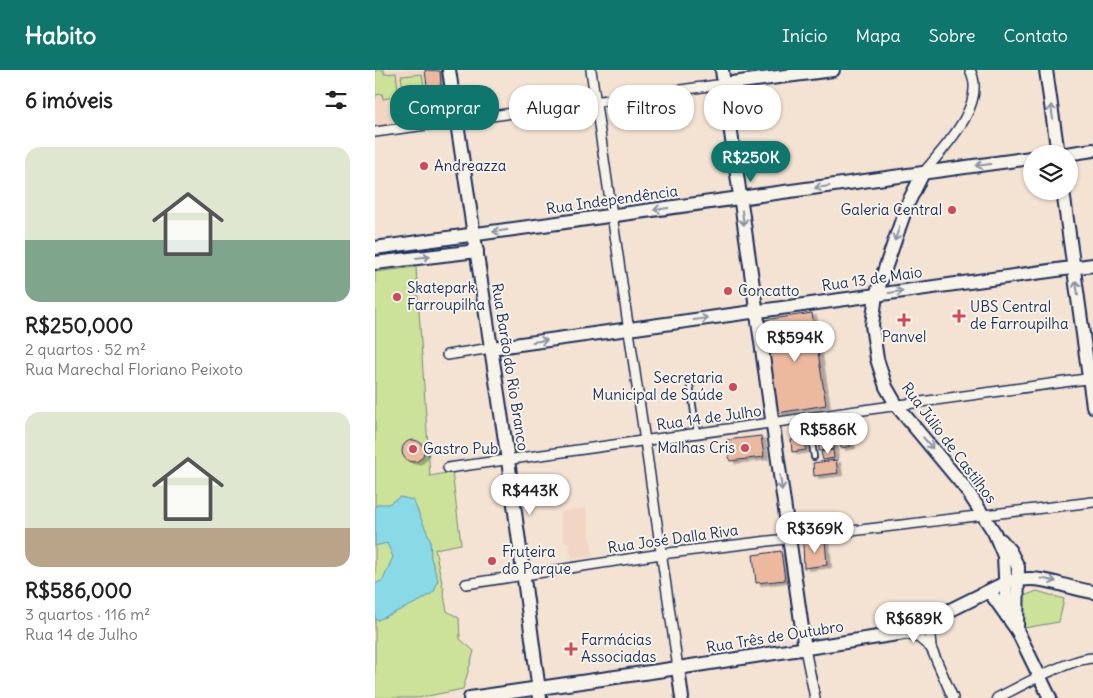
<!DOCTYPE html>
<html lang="pt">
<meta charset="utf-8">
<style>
body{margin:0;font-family:Delius,sans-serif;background:#f6f6f6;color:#222;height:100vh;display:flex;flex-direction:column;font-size:19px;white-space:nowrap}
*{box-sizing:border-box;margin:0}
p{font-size:16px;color:#767676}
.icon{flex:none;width:28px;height:28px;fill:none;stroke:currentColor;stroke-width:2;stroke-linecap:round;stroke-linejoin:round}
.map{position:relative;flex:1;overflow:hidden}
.details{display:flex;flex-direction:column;background:#fff;width:375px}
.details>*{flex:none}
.hud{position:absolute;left:15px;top:15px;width:475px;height:45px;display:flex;gap:10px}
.controls{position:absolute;left:648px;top:75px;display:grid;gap:10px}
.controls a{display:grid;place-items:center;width:55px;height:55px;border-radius:50%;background:#fff;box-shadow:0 1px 4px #0004;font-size:25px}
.price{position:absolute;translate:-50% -42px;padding:0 11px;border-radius:18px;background:#fff;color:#222;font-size:16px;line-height:32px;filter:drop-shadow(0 1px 2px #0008)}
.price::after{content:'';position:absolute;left:50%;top:30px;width:15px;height:11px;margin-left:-8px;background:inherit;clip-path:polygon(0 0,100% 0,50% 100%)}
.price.active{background:#0f766e;color:#fff}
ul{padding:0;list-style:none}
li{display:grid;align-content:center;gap:10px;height:265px;padding:0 25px}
li span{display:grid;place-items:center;height:155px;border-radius:15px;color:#555}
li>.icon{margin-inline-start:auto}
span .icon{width:90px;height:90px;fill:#fffc;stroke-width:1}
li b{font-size:21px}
h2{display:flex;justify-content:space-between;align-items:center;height:60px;padding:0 25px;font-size:21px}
.chip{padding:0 18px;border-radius:20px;background:#fff;box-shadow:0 1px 4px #0004;font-size:18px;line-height:45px}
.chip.active{background:#0f766e;color:#fff}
header{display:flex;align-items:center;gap:30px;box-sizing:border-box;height:70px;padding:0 25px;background:#0f766e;color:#fff}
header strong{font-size:24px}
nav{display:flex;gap:28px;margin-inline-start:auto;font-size:18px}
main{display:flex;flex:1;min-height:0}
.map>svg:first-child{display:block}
</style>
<header>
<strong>Habito</strong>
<nav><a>Início</a><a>Mapa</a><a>Sobre</a><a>Contato</a></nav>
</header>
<main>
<section class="details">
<h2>6 imóveis<svg class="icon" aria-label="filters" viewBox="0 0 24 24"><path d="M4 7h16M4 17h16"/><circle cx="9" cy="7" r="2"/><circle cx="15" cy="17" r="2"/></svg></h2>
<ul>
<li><span style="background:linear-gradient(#dfe7d0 60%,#7fa58c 0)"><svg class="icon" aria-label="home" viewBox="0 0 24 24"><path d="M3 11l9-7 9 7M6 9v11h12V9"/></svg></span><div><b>R$250,000</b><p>2 quartos · 52 m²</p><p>Rua Marechal Floriano Peixoto</p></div></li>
<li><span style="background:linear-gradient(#dfe7d0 75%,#b9a48a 0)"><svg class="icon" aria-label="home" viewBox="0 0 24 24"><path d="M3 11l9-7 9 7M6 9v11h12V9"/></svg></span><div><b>R$586,000</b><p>3 quartos · 116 m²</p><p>Rua 14 de Julho</p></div></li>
</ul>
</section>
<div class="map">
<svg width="718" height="628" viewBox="0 0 718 628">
<defs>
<filter id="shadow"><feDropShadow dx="4.5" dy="2.5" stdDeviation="0" flood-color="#0004"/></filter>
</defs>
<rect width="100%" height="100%" fill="#f4e2d2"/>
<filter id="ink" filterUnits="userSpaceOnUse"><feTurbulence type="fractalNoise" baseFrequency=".02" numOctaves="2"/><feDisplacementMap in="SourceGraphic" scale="10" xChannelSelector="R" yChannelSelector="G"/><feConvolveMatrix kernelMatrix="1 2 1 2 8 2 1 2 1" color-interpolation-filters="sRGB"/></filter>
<g filter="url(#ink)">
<!-- built -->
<g fill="#f2d6c3">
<path d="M0,0h73l7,47 -80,11z"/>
<path d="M211,438l7,48 -22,3 -2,-17 -4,1 -5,-31z"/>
</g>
<!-- green -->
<g fill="#cbe298" stroke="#73887b">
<path d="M0,0h9v4l12,-1 3,23 -16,3 -1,-5 -6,1 -1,5z"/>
<path d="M47,4l3,19 -21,3 -3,-20z"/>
<path d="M41,197l14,209 22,-4 9,72 -26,5 8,39 2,-1 -2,3 4,21 12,7 1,21 14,12 -11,38 -45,9h-43v-426z"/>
<path d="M662,521l27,8 -5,23 -35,6v-32z"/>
</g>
<!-- water -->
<path fill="#8ad9e6" stroke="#5e95b0" d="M25,427l13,3 17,39 1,19 7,22 -4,12 -14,9 -42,19 -3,-1v-35l8,-4 10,-23 -6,-14 -12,3v-40l5,-2h8z"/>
<!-- building -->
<g fill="#ecb99f" stroke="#1b2f5e" filter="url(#shadow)">
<path d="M50,0l15,1 1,15h-14z"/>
<path d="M437,243l14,92 -48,8 -14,-93z"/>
<path d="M474,363l2,13 -10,2 -2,-14z"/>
<path d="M457,365l2,14 -15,2 -1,-15z"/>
<path d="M386,366l3,21 -34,4 -4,-21z"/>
<path d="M429,368l2,12 -14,2 -1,-12z"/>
<circle cx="38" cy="381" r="11"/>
<path d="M458,380l1,8 -11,2 -2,-8z"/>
<path d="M461,390l2,13 -24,3 -1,-13z"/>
<path d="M450,470l2,25 -23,3 -1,-25z"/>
<path d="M406,481l4,29 -29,3 -3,-28z"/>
</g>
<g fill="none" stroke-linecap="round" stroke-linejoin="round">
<defs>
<g id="lane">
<path d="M315,315l7,48"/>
<path d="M434,348l5,39"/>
</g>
<g id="street">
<path d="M216,0l87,598"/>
<path d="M0,62l349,-48"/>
<path d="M548,103c20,-24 65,-69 47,-103"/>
<path d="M72,285l44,-7"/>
<path d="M73,398l645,-90"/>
<path d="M91,514l195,-30 432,-52"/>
<path d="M554,552l2,26 22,50"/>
<path d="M529,563l15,5 12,10"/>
<path d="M430,579l10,49"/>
<path d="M622,628c24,-12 72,-39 96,-40"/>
</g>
<g id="secondary">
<path d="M74,0l59,390 32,238"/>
<path d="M347,0l83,579"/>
<path d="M671,0l12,84"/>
<path d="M349,14l109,-14"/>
<path d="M691,84l27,-4"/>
<path d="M548,103l-16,32 -31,90 -4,30 5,34 9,28 11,19 69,83 28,43 10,24 3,60 10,14 33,68"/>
<path d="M688,121l30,215"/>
<path d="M0,178l656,-90"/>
<path d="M0,193l102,-12"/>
<path d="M116,278l602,-83"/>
<path d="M626,470l9,11 8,16 -1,63"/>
<path d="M612,522l5,3 15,21"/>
<path d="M303,598l4,30"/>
<path d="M95,628l208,-30 226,-35 101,-50c36,-11 54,4 88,9"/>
</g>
</defs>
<!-- lane casing -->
<use href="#lane" stroke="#1b2f5e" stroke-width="8"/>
<!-- street casing -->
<use href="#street" stroke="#1b2f5e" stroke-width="12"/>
<!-- secondary casing -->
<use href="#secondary" stroke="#1b2f5e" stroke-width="16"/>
<!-- lane -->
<use href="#lane" stroke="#f7f3e8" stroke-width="4.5"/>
<!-- street -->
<use href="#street" stroke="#f7f3e8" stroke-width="9"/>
<!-- secondary -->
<use href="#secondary" stroke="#f7f3e8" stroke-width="12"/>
</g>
<!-- one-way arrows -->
<defs><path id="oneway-shaft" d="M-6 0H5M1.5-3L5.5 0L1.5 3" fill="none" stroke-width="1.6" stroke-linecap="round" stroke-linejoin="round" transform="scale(1.25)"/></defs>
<g stroke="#8991a3">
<use href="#oneway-shaft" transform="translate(677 42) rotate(-98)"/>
<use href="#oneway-shaft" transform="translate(608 95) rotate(172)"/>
<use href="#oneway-shaft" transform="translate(447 117) rotate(172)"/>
<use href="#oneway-shaft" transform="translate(286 139) rotate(172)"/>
<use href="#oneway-shaft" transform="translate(368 148) rotate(82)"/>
<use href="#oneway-shaft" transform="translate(125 161) rotate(172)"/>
<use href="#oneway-shaft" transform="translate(522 164) rotate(109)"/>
<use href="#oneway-shaft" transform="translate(48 187) rotate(-7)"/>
<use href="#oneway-shaft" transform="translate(702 218) rotate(-98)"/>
<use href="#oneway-shaft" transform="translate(521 222) rotate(-8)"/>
<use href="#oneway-shaft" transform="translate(326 249) rotate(-8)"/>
<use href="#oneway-shaft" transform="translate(165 271) rotate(-8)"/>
<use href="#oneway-shaft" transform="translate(553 373) rotate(50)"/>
<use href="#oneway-shaft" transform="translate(406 413) rotate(82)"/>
<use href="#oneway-shaft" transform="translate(674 510) rotate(11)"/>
</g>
</g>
<!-- markers -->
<g fill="#d1495b" stroke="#f7f3e8" stroke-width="2">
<circle cx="49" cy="96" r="5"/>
<circle cx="577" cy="140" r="5"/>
<circle cx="353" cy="221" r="5"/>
<circle cx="22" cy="227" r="5"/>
<path d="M581.5 238.5h5v5h5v5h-5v5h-5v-5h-5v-5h5z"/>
<path d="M526.5 242.5h5v5h5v5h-5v5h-5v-5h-5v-5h5z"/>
<circle cx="358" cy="317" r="5"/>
<circle cx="370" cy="378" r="5"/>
<circle cx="38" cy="379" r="5"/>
<circle cx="117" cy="491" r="5"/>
<path d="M193.5 571.5h5v5h5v5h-5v5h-5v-5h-5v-5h5z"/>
</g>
<g text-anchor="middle" stroke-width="4" stroke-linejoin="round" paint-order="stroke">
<!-- poi labels -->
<g font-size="15" fill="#1b2f5e" stroke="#f7f3e8" text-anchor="start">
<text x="59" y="101">Andreazza</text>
<text x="567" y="145" text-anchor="end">Galeria Central</text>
<text x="32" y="223">Skatepark<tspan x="32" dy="17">Farroupilha</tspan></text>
<text x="363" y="226">Concatto</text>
<text x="595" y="242">UBS Central<tspan x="595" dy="17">de Farroupilha</tspan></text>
<text x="529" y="272" text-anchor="middle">Panvel</text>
<text x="348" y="313" text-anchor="end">Secretaria<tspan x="348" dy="17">Municipal de Saúde</tspan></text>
<text x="360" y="383" text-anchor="end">Malhas Cris</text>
<text x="48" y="384">Gastro Pub</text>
<text x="127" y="487">Fruteira<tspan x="127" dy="17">do Parque</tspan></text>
<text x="206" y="575">Farmácias<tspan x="206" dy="17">Associadas</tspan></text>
</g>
<!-- street labels -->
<g font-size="15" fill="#1b2f5e" stroke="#f7f3e8">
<text transform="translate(237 130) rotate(-8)" y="5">Rua Independência</text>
<text transform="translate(497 209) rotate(-8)" y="5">Rua 13 de Maio</text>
<text transform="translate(135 297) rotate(81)" y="5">Rua Barão do Rio Branco</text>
<text transform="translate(334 348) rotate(-8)" y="5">Rua 14 de Julho</text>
<text transform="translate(574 373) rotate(53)" y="5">Rua Júlio de Castilhos</text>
<text transform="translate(298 469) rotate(-8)" y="5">Rua José Dalla Riva</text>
<text transform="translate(400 567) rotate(-9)" y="5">Rua Três de Outubro</text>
</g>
</g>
</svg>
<div class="controls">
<a><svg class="icon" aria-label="layers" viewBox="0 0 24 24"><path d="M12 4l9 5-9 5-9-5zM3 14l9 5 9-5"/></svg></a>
</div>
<b class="price active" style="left:376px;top:113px">R$250K</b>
<b class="price" style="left:420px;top:293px">R$594K</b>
<b class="price" style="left:453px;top:385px">R$586K</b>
<b class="price" style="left:155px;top:446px">R$443K</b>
<b class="price" style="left:440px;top:484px">R$369K</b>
<b class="price" style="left:539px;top:574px">R$689K</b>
<div class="hud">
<a class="chip active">Comprar</a>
<a class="chip">Alugar</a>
<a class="chip">Filtros</a>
<a class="chip">Novo</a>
</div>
</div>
</main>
